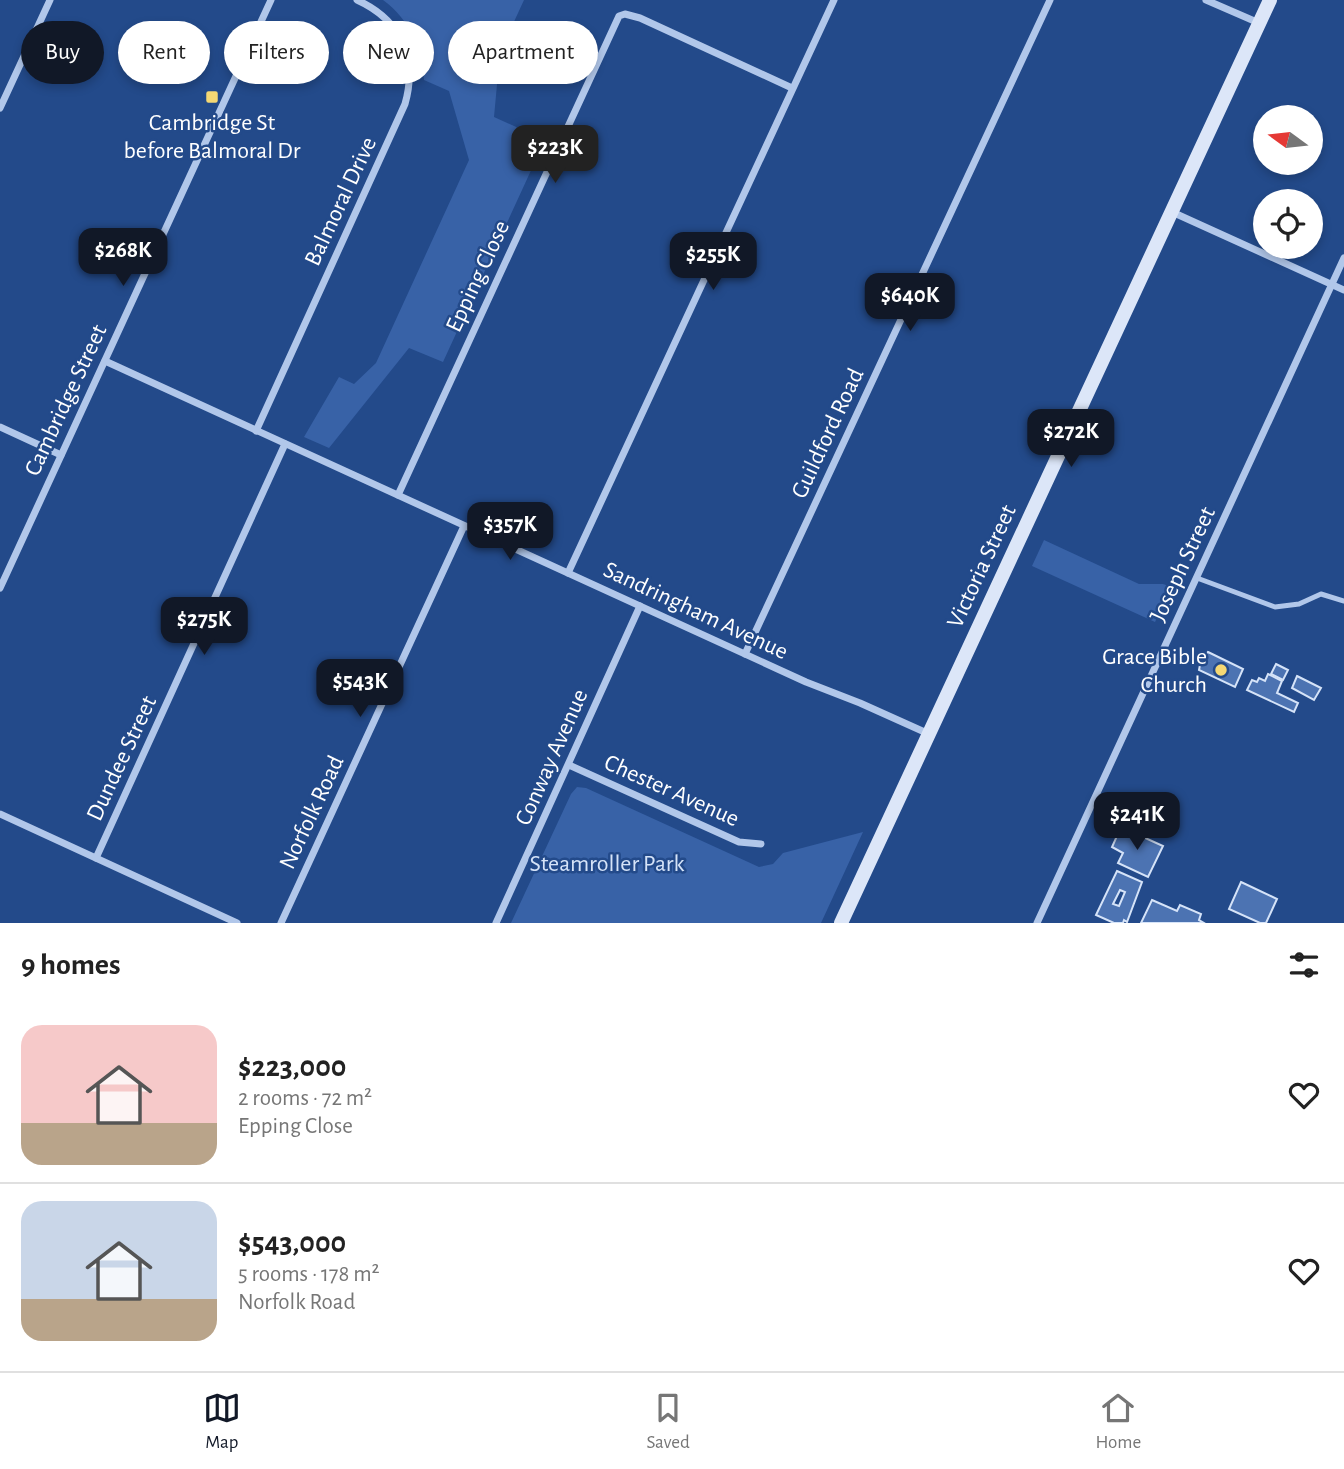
<!DOCTYPE html>
<meta charset="utf-8">
<style>
body{margin:0;font-family:"Alegreya Sans",sans-serif;background:#f2f2f2;color:#222;height:100vh;display:flex;flex-direction:column;font-size:26px;white-space:nowrap}
*{box-sizing:border-box;margin:0}
p{font-size:23px;color:#767676}
.icon{flex:none;width:38px;height:38px;fill:none;stroke:currentColor;stroke-width:2;stroke-linecap:round;stroke-linejoin:round}
.map{position:relative;height:923px;overflow:hidden}
.details{display:flex;flex-direction:column;background:#fff;flex:1}
.details>*{flex:none}
.hud{position:absolute;left:21px;top:21px;width:700px;height:63px;display:flex;gap:14px}
.needle{width:46px;rotate:285deg}
.controls{position:absolute;left:1253px;top:105px;display:grid;gap:14px}
.controls a{display:grid;place-items:center;width:70px;height:70px;border-radius:50%;background:#fff;box-shadow:0 4px 10px #0003;font-size:35px}
.price{position:absolute;translate:-50% -60px;padding:0 16px;border-radius:14px;background:#111827;color:#fff;font-size:23px;line-height:46px;filter:drop-shadow(0 2px 4px #0008)}
.price::after{content:'';position:absolute;left:50%;top:42px;width:21px;height:16px;margin-left:-10px;background:inherit;clip-path:polygon(0 0,100% 0,50% 100%)}
.price.selected{background:#222;color:#fff}
ul{padding:0;list-style:none}
li{display:flex;align-items:center;gap:21px;height:175px;padding:0 21px}
li+li{border-top:2px solid #e0e0e0}
li span{display:grid;place-items:center;flex:none;width:196px;height:140px;border-radius:21px;color:#555}
li>.icon{margin-inline-start:auto}
span .icon{width:84px;height:84px;fill:#fffc;stroke-width:1}
li b{font-size:30px}
h2{display:flex;justify-content:space-between;align-items:center;height:84px;padding:0 21px;font-size:30px}
.chip{padding:0 24px;border-radius:32px;background:#fff;box-shadow:0 4px 10px #0003;font-size:24px;line-height:63px}
.chip.selected{background:#111827;color:#fff}
.tabs{display:flex;justify-content:space-around;align-items:center;height:98px;border-top:2px solid #e0e0e0;background:#fff;font-size:19px;color:#767676}
.tabs a{display:grid;justify-items:center;gap:4px}
.tabs .selected{color:#111827}
.map>svg:first-child{display:block}
</style>
<div class="map">
<svg width="1344" height="923" viewBox="0 0 1344 923">
<rect width="100%" height="100%" fill="#234a8a"/>
<!-- green -->
<g fill="#3862a7">
<path d="M383,0h141l-24,52 -6,65 51,23 -102,222 -34,-14 -80,100 -25,-11 35,-60 15,7 22,-21 93,-203 -20,-69 -25,-11c-2,-32 -14,-60 -41,-80z"/>
<path d="M1044,540l95,44h24l9,3 -17,35 -123,-56z"/>
<path d="M577,787l9,1 173,79 14,-3 10,-11 80,-21 -42,91h-310l60,-129z"/>
</g>
<!-- building -->
<g fill="#4c73b2" stroke="#d5e3f8" stroke-width="2" fill-rule="evenodd">
<path d="M1208,652l35,17 -8,18 -36,-17 2,-10z"/>
<path d="M1276,664l12,6 -5,10 -12,-6z"/>
<path d="M1268,674l14,7 -5,12 21,10 -4,9 -47,-22 5,-10 5,2 2,-4 6,3z"/>
<path d="M1297,676l24,12 -7,12 -22,-12z"/>
<path d="M1121,827l42,19 -15,31 -30,-14 5,-10 -11,-6z"/>
<path d="M1117,871l25,11 -15,40 -3,-2 -1,3h-9l-18,-8zM1120,890l5,2 -6,14 -6,-2z"/>
<path d="M1241,882l36,17 -11,24h-6l-31,-14z"/>
<path d="M1152,900l25,11 3,-6 21,9 -2,6 5,3h-63z"/>
</g>
<g fill="none" stroke-linecap="round" stroke-linejoin="round">
<!-- lane -->
<path stroke="#b1c7ea" stroke-width="5" d="M1197,578l78,29 24,-3 22,-10 23,7"/>
<!-- street -->
<g stroke="#b1c7ea" stroke-width="7">
<path d="M1206,0l53,23"/>
<path d="M0,108l50,-108"/>
<path d="M1172,212l172,78"/>
<path d="M105,361l701,321 54,21 69,31"/>
<path d="M0,427l61,28"/>
<path d="M256,431l149,-327c13,-46 -4,-84 -48,-104"/>
<path d="M398,495l221,-479 6,-2 15,4 152,70"/>
<path d="M568,573l266,-573"/>
<path d="M0,588l271,-588"/>
<path d="M745,654l305,-654"/>
<path d="M569,765l170,77 22,2"/>
<path d="M0,814l237,109"/>
<path d="M96,858l189,-414"/>
<path d="M281,923l183,-397"/>
<path d="M496,923l144,-317"/>
<path d="M1037,923l307,-665"/>
</g>
<!-- secondary -->
<path stroke="#dce6f8" stroke-width="14" d="M841,923l429,-923"/>
</g>
<!-- markers -->
<g fill="#f5d874" stroke="#234a8a" stroke-width="2.5">
<rect x="205" y="90" width="14" height="14" rx="3.5"/>
<circle cx="1221" cy="670" r="7"/>
</g>
<g text-anchor="middle" stroke-width="5" stroke-linejoin="round" paint-order="stroke">
<!-- poi labels -->
<g font-size="24" fill="#fff" stroke="#234a8a">
<text x="212" y="130">Cambridge St<tspan x="212" dy="28">before Balmoral Dr</tspan></text>
<text x="1207" y="664" text-anchor="end">Grace Bible<tspan x="1207" dy="28">Church</tspan></text>
</g>
<!-- street labels -->
<g font-size="24" fill="#fff" stroke="#234a8a">
<text transform="translate(340 201) rotate(-65)" y="8">Balmoral Drive</text>
<text transform="translate(477 276) rotate(-65)" y="8">Epping Close</text>
<text transform="translate(65 400) rotate(-65)" y="8">Cambridge Street</text>
<text transform="translate(827 433) rotate(-65)" y="8">Guildford Road</text>
<text transform="translate(1182 564) rotate(-65)" y="8">Joseph Street</text>
<text transform="translate(981 566) rotate(-65)" y="8">Victoria Street</text>
<text transform="translate(696 610) rotate(25)" y="8">Sandringham Avenue</text>
<text transform="translate(551 757) rotate(-66)" y="8">Conway Avenue</text>
<text transform="translate(121 758) rotate(-65)" y="8">Dundee Street</text>
<text transform="translate(672 790) rotate(24)" y="8">Chester Avenue</text>
<text transform="translate(311 812) rotate(-65)" y="8">Norfolk Road</text>
</g>
<!-- park labels -->
<g font-size="24" fill="#d5e3f8" stroke="#234a8a">
<text x="607" y="871">Steamroller Park</text>
</g>
</g>
</svg>
<div class="controls">
<a><svg class="needle" viewBox="-14 -14 28 28"><path d="M0-13l5 13h-10z" fill="#e53935"/><path d="M0 13l5-13h-10z" fill="#767676"/></svg></a>
<a><svg class="icon" aria-label="locate" viewBox="0 0 24 24"><circle cx="12" cy="12" r="6"/><path d="M12 2v4M12 18v4M2 12h4M18 12h4"/></svg></a>
</div>
<b class="price selected" style="left:555px;top:185px">$223K</b>
<b class="price" style="left:123px;top:288px">$268K</b>
<b class="price" style="left:713px;top:292px">$255K</b>
<b class="price" style="left:910px;top:333px">$640K</b>
<b class="price" style="left:1071px;top:469px">$272K</b>
<b class="price" style="left:510px;top:562px">$357K</b>
<b class="price" style="left:204px;top:657px">$275K</b>
<b class="price" style="left:360px;top:719px">$543K</b>
<b class="price" style="left:1137px;top:852px">$241K</b>
<div class="hud">
<a class="chip selected">Buy</a>
<a class="chip">Rent</a>
<a class="chip">Filters</a>
<a class="chip">New</a>
<a class="chip">Apartment</a>
</div>
</div>
<section class="details">
<h2>9 homes<svg class="icon" aria-label="filters" viewBox="0 0 24 24"><path d="M4 7h16M4 17h16"/><circle cx="9" cy="7" r="2"/><circle cx="15" cy="17" r="2"/></svg></h2>
<ul>
<li><span style="background:linear-gradient(#f6c9c9 70%,#b9a48a 0)"><svg class="icon" aria-label="home" viewBox="0 0 24 24"><path d="M3 11l9-7 9 7M6 9v11h12V9"/></svg></span><div><b>$223,000</b><p>2 rooms · 72 m²</p><p>Epping Close</p></div><svg class="icon" aria-label="heart" viewBox="0 0 24 24"><path d="M12 20l-8-8c-3-5 5-10 8-4 3-6 11-1 8 4z"/></svg></li>
<li><span style="background:linear-gradient(#c9d6e8 70%,#b9a48a 0)"><svg class="icon" aria-label="home" viewBox="0 0 24 24"><path d="M3 11l9-7 9 7M6 9v11h12V9"/></svg></span><div><b>$543,000</b><p>5 rooms · 178 m²</p><p>Norfolk Road</p></div><svg class="icon" aria-label="heart" viewBox="0 0 24 24"><path d="M12 20l-8-8c-3-5 5-10 8-4 3-6 11-1 8 4z"/></svg></li>
</ul>
</section>
<nav class="tabs">
<a class="selected"><svg class="icon" aria-label="map" viewBox="0 0 24 24"><path d="M3 6l6-2 6 2 6-2v14l-6 2-6-2-6 2zM9 4v14M15 6v14"/></svg>Map</a>
<a><svg class="icon" aria-label="saved" viewBox="0 0 24 24"><path d="M7 4h10v16l-5-4-5 4z"/></svg>Saved</a>
<a><svg class="icon" aria-label="home" viewBox="0 0 24 24"><path d="M3 11l9-7 9 7M6 9v11h12V9"/></svg>Home</a>
</nav>
